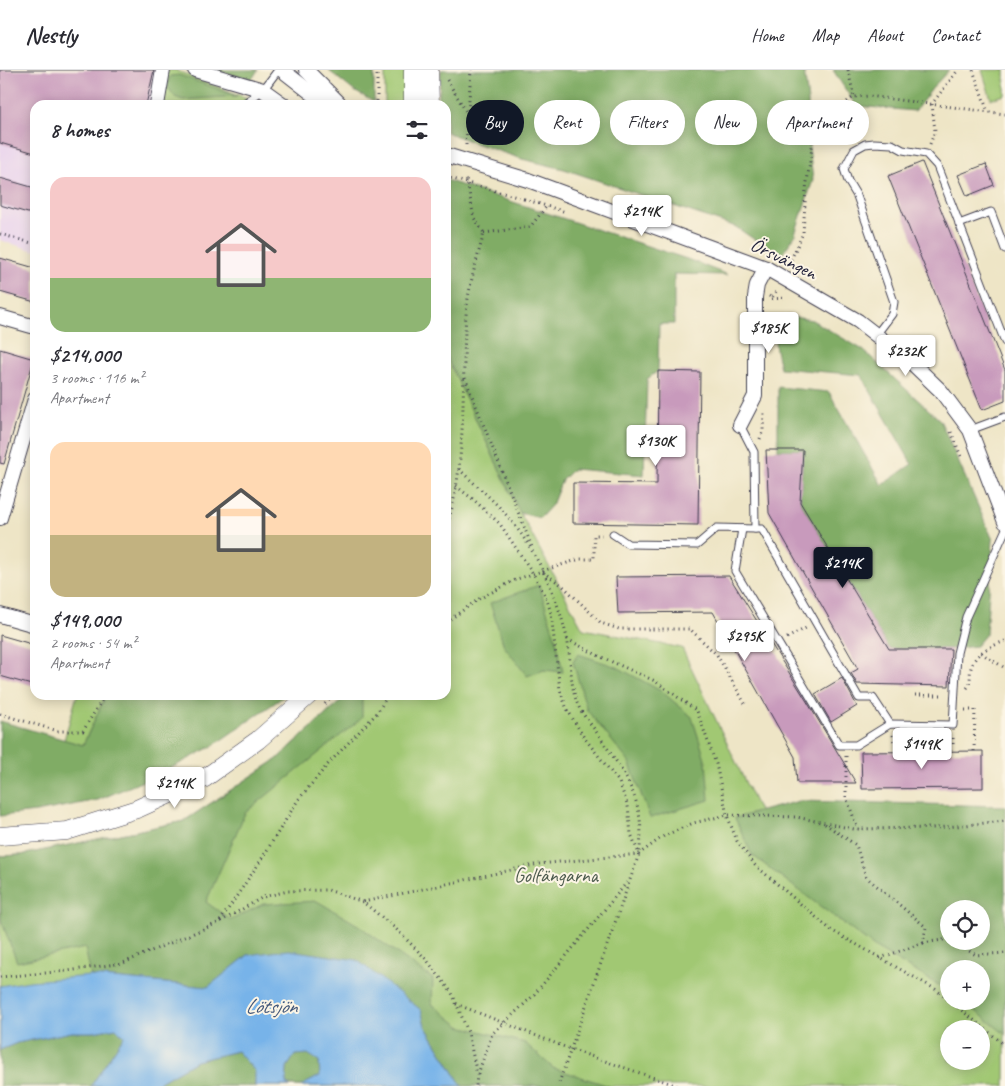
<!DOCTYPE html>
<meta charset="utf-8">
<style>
body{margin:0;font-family:Caveat,sans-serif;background:#f7f7f7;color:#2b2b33;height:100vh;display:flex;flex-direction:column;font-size:19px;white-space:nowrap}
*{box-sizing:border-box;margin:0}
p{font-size:16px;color:#7c7c81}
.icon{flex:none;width:28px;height:28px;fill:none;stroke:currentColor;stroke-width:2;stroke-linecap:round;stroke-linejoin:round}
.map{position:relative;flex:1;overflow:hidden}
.panel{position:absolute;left:30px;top:30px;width:421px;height:600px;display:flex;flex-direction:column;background:#fff;border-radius:15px;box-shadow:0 2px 12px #0003}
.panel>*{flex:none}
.banner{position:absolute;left:466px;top:30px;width:464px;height:45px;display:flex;gap:10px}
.controls{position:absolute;left:940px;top:830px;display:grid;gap:10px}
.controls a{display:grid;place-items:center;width:50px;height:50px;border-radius:50%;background:#fff;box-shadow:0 2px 12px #0003;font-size:25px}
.price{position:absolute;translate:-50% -42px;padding:0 11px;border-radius:5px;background:#fff;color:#222;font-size:16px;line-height:32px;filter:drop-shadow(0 1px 2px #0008)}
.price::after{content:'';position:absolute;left:50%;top:30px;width:15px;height:11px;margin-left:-8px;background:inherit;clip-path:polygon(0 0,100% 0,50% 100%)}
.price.selected{background:#111827;color:#fff}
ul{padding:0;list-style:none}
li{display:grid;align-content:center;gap:10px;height:265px;padding:0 20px}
li span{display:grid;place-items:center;height:155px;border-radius:15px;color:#555}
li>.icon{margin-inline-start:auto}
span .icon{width:90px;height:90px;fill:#fffc;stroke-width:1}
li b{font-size:21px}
h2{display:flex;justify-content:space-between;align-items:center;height:60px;padding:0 20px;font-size:21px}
.tag{padding:0 18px;border-radius:22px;background:#fff;box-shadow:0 2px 12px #0003;font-size:18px;line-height:45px}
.tag.selected{background:#111827;color:#fff}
header{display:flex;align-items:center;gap:30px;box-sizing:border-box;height:70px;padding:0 25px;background:#fff;border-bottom:1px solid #e1e1e2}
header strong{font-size:24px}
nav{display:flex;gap:28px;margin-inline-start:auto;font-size:18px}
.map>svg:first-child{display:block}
</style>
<header>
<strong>Nestly</strong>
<nav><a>Home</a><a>Map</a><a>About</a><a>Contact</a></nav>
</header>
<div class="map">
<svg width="1005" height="1016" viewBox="0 0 1005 1016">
<rect width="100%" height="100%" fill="#fcf5e5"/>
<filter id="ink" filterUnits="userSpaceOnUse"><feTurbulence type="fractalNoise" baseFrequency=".02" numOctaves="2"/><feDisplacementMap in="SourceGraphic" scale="10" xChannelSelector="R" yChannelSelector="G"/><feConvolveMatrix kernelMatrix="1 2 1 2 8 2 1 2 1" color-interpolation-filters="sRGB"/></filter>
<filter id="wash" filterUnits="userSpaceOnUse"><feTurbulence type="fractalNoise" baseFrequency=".0096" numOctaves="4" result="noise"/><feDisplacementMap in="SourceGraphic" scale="20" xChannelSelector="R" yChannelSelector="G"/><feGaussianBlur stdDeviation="1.12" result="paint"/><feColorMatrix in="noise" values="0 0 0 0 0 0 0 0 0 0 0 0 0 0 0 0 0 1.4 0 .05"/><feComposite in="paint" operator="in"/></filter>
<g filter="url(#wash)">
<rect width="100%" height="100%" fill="#eee5c6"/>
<!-- built -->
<path fill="#e8d2ee" d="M0,0h168l-11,35h-122v146l-35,-11z"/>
<!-- green -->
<g fill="#a1c873" stroke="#627557" fill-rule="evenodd">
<path d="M168,0h7l90,35h-108z"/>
<path d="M385,0h21l2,35h-23z"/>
<path d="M982,0h23v25l-14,4z"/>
<path d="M446,286l74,157 63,116 99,19 77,163 22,1 168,97v32h32l24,-11v156h-1005v-230l21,-1 163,-34 92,-61 71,-65h99zM949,899h32v32h-32zM949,959h32v32h-32z"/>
<path d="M77,625h29l-23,50 -19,-5z"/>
</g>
<!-- forest -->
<g fill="#80ac65" stroke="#516750" fill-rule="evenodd">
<path d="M211,0h47l-6,9z"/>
<path d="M328,0h46v32l-20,-11z"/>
<path d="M441,0h363l4,31 1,46 4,33 -19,57 -14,20 -44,-30 -172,-58 -42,-10 -47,-16 -29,-11v-27h-8z"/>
<path d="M833,0h116l-14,15 -20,26 -59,-5z"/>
<path d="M179,5l58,21 -54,4 -8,-3 -8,-11 3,-10z"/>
<path d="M446,110l241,79 41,16 -54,-1v50h-15l-1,47 -11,8 -3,96 -71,-6 -11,11 -10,25 -12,13 -20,-5 -74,-157z"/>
<path d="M787,246l25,4 51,30 77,70 53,120 -7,94 -10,12 -25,3h-62l-89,-147 3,-52h-25v-63l51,5 53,93 30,-21 -51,-89 -81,-7c-5,-23 -10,-33 7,-52z"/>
<path d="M539,515l17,55 7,32 -19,-2 -17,6 -23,-30 -14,-43z"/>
<path d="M578,584l39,13 44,24 31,26 14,45 3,38 -59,18 -21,-56 -42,-52 -14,-48z"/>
<path d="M106,625h180l-75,52 -49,26 -64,27 -62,12 -36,4v-95l83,24z"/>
<path d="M347,625h15v23l-117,95 -39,89 25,18 32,-16 54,-3 41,24 75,54 -1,25 28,22 65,17 28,25 56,18h-147l-37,-60 -4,-16 -173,-55 -40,32 -117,-11 -6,-28 -68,14 -16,-42 -1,-64 21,-1 163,-34 92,-61z"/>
<path d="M799,731l206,5v228l-42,-33h18v-32h-32v22l-72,-42 -125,-94 -17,-37zM949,839h32v32h-32z"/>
<path d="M116,958l8,8 -33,50h-91v-36l17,-7 55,-11h21z"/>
<path d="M237,981l18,20v15h-102l43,-25z"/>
<path d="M309,983l10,8 1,15 -19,10 -15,-1 1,-18 8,-12z"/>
</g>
<!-- water -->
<path fill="#77b3e9" stroke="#4c6a92" d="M289,880l68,10 64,50 4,16 37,60h-161l19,-10 -1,-15 -11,-7 -13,1 -8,12 -1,17 4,2h-35v-15l-18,-20 -41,10 -43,25h-62l33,-50 -8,-8 -23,4h-21l-55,11 -17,7v-64l30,-5 61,-5 117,11 40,-32z"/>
<g id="blocks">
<!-- building -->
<g fill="#c89abc">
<path d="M0,0h154l-8,35h-111v48l-35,-10z"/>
<path d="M922,92l83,208v31l-23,9 -94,-234z"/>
<path d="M986,94l8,21 -27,11 -9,-21z"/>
<path d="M0,108l35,10v27l-35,-10z"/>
<path d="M0,188l35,10v34l-35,-10z"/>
<path d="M0,279l34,10 -30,105 -4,-1z"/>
<path d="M658,301l42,1 -2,153 -125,-2v-40l84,1z"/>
<path d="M766,380h37l-3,52 89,147h62l-2,37 -92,-2 -6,-11 7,-4 -89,-156z"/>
<path d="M729,506l77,124 50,83h-59l-2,-26 -82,-145 -95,1 -2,-36z"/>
<path d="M0,565l35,10v41l-35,-10z"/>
<path d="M842,608l15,28 -26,16 -16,-28z"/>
<path d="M983,681v37l-121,1 -1,-37z"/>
</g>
</g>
</g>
<g filter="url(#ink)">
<use href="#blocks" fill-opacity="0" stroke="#413f50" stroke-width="1"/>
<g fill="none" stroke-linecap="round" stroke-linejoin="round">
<defs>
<g id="service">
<path d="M242,35l21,-15 15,-20"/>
<path d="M959,154l32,-12 14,37"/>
<path d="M876,265l16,-21 2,-12 -37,-106 -9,-15 -4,-12 10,-19 11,-6 9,-1 18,1 11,6 23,4 11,12 68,176"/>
<path d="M970,360l35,-13"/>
<path d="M742,459l-7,42 104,174h17l34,-21 63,1 4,-72 9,-36 39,-86"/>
<path d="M755,459h7l97,169h14l17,26"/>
<path d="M613,464l15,10 69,1 20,-17 38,1 -1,-77 -14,-27"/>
</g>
<g id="minor">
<path d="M195,0l68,20 21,15"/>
<path d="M282,0l32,25 19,10"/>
<path d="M306,0l33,33"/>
<path d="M157,35l6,-35"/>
<path d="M528,110l238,88 92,53 54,42 29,28 29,39 35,92"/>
<path d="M0,247l35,10"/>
<path d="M740,355l15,-29v-99l2,-12 9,-17"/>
<path d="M0,448l35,-119"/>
<path d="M0,545l35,10"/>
</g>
<g id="tertiary">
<path d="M413,0v35"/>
<path d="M429,0l1,35"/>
<path d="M0,766l67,-5 70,-22 68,-31 53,-38 51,-45"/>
</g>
</defs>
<!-- service casing -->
<use href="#service" stroke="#413f50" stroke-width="9"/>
<!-- minor casing -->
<use href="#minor" stroke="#413f50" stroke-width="16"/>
<!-- tertiary casing -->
<use href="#tertiary" stroke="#413f50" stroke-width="19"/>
<!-- path -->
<g stroke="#413f50" stroke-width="3" stroke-dasharray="1 4" stroke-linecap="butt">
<path d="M377,0v35"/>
<path d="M848,0l6,27"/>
<path d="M973,0l15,42"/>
<path d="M447,10l20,33"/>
<path d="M930,74l5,-13 -3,-27 26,-34"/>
<path d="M466,75l5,-75"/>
<path d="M524,129l42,13"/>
<path d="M484,163l46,-6 16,-20"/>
<path d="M0,164l35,10"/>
<path d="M789,194l14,-31 3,-44 7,-49 16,-26 25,-17 15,-1 136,18"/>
<path d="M769,226l3,2 5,-8"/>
<path d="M772,229l13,-1"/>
<path d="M465,308l67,169"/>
<path d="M951,362l10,24"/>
<path d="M760,369l3,-9 1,-17"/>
<path d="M459,399c13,13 28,25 41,39 33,35 56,83 67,130 4,19 3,51 11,67 4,9 11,17 17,25 28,41 53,72 44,124l-81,232"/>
<path d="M456,416l18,14 26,24 34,51 12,22 5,16 9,77 7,19 16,27 36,46 9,24 3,28 8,20"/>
<path d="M446,458c22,-64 15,-145 20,-213 2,-27 11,-56 18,-82l-10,-15 -8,-41"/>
<path d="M543,502l20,14 38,37 18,6h71l27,26 30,52"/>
<path d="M446,552l33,-23 38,-20 63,-20h14v-24h8"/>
<path d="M787,568l19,-10"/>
<path d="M567,569l32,17 56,25 42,30 19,53 11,51 10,26 18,24 76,65 104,59 14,11"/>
<path d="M981,583l24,15"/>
<path d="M967,618c5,-6 2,-13 4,-20 4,-16 21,-22 34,-27"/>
<path d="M915,625h29"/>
<path d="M325,634l7,-9"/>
<path d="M965,640h10l-1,41"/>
<path d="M0,644l58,17h25l22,-36"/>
<path d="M893,665l1,9h13"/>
<path d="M938,674h15v-9"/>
<path d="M846,686v41l12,32"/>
<path d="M825,754l31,21 10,32 60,50 -3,16 -43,15"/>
<path d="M363,832l176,-38 100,-10 25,-18 29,-13 34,-8 69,2 58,12 81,-1 70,-7"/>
<path d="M220,851l41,-61 37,-60 32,-38 47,-49 11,-18"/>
<path d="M952,871l24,14 29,-2"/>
<path d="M923,873l26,-4"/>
<path d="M0,907l67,-6 56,-8 97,-41 43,-25 25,-6 40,-1 35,12 32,26 31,31 26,34 16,39 9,43 -1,11"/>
<path d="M950,931l55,44"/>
<path d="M456,934l114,45 108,37"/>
<path d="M478,1004l14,-40 41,-38 96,-116"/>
</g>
<!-- service -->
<use href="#service" stroke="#fff" stroke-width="7"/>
<!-- minor -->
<use href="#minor" stroke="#fff" stroke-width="14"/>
<!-- tertiary -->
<use href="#tertiary" stroke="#fff" stroke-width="18"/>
<defs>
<path id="minor-bridge" d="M446,85l82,25"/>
</defs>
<!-- minor-bridge casing -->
<use href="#minor-bridge" stroke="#413f50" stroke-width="16" stroke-linecap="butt"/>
<!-- path-bridge -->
<path stroke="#413f50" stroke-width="3" stroke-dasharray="1 4" stroke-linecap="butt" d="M446,107l78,22"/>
<!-- minor-bridge -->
<use href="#minor-bridge" stroke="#fff" stroke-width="14"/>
</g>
</g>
<g text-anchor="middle" stroke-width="4" stroke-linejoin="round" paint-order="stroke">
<!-- street labels -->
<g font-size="20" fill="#22223b" stroke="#fcf5e5">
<text transform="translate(784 188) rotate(26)" y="7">Örsvängen</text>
</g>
<!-- park labels -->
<g font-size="20" fill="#4e5c4f" stroke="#fcf5e5">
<text x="556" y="812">Golfängarna</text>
</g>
<!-- water labels -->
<g font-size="21" font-style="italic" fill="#405578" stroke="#fcf5e5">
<text x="271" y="943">Lötsjön</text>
</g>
</g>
</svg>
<div class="controls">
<a><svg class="icon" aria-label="locate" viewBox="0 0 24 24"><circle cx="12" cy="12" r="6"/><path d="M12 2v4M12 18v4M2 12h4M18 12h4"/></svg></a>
<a>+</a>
<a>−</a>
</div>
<b class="price" style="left:642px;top:167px">$214K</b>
<b class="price" style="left:769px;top:284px">$185K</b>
<b class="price" style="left:906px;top:307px">$232K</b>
<b class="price" style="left:656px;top:397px">$130K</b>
<b class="price selected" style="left:843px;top:519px">$214K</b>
<b class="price" style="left:745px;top:592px">$295K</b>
<b class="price" style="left:922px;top:700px">$149K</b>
<b class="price" style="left:175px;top:739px">$214K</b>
<div class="banner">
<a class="tag selected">Buy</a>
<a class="tag">Rent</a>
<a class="tag">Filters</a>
<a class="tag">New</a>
<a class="tag">Apartment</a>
</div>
<section class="panel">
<h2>8 homes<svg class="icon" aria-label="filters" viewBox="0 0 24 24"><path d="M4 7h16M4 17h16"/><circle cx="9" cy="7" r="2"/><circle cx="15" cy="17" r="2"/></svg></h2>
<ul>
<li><span style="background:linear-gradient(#f6c9c9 65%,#8fb573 0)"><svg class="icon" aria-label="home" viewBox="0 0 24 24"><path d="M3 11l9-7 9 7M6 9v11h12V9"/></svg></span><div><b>$214,000</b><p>3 rooms · 116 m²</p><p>Apartment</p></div></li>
<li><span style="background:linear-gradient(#ffd9b3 60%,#c2b280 0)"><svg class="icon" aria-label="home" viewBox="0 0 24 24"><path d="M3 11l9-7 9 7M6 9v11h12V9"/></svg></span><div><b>$149,000</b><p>2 rooms · 54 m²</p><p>Apartment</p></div></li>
</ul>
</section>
</div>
